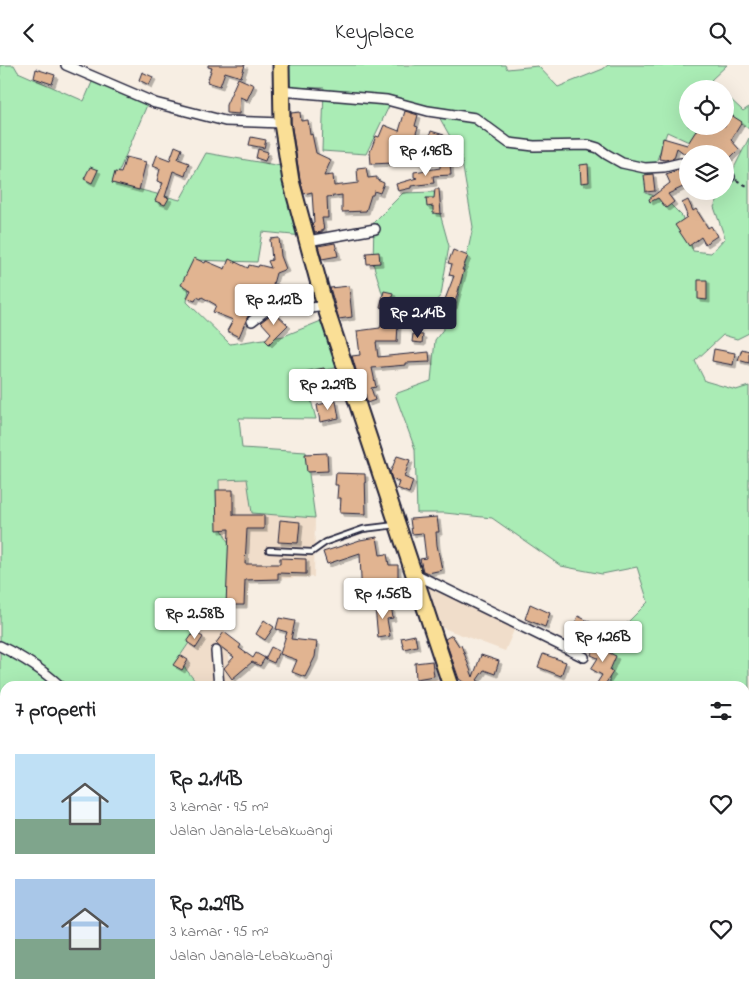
<!DOCTYPE html>
<html lang="id">
<meta charset="utf-8">
<style>
body{margin:0;font-family:"Indie Flower",sans-serif;background:#f6f6f6;color:#202124;height:100vh;display:flex;flex-direction:column;font-size:19px;white-space:nowrap}
*{box-sizing:border-box;margin:0}
p{font-size:16px;color:#757577}
.icon{flex:none;width:28px;height:28px;fill:none;stroke:currentColor;stroke-width:2;stroke-linecap:round;stroke-linejoin:round}
.map{position:relative;flex:1;overflow:hidden}
.side{position:absolute;left:0px;top:616px;width:750px;height:321px;display:flex;flex-direction:column;background:#fff;border-radius:15px 15px 0 0;box-shadow:0 5px 20px #0002}
.side>*{flex:none}
.controls{position:absolute;left:679px;top:15px;display:grid;gap:10px}
.controls a{display:grid;place-items:center;width:55px;height:55px;border-radius:50%;background:#fff;box-shadow:0 5px 20px #0002;font-size:25px}
.price{position:absolute;translate:-50% -42px;padding:0 11px;border-radius:5px;background:#fff;color:#222;font-size:16px;line-height:32px;filter:drop-shadow(0 1px 2px #0008)}
.price::after{content:'';position:absolute;left:50%;top:30px;width:15px;height:11px;margin-left:-8px;background:inherit;clip-path:polygon(0 0,100% 0,50% 100%)}
.price.selected{background:#22223b;color:#fff}
ul{padding:0;list-style:none}
li{display:flex;align-items:center;gap:15px;height:125px;padding:0 15px}
li span{display:grid;place-items:center;flex:none;width:140px;height:100px;border-radius:0px;color:#555}
li>.icon{margin-inline-start:auto}
span .icon{width:60px;height:60px;fill:#fffc;stroke-width:1}
li b{font-size:21px}
h2{display:flex;justify-content:space-between;align-items:center;height:60px;padding:0 15px;font-size:21px}
header{display:flex;justify-content:space-between;align-items:center;height:65px;padding:0 15px;background:#fff;font-size:22px;font-weight:600}
.map>svg:first-child{display:block}
</style>
<header><svg class="icon" aria-label="back" viewBox="0 0 24 24"><path d="M15 5l-7 7 7 7"/></svg>Keyplace<svg class="icon" aria-label="search" viewBox="0 0 24 24"><circle cx="10" cy="10" r="6"/><path d="M15 15l6 6"/></svg></header>
<div class="map">
<svg width="749" height="937" viewBox="0 0 749 937">
<defs>
<filter id="shadow"><feDropShadow dx="3" dy="3" stdDeviation="0" flood-color="#0004"/></filter>
</defs>
<rect width="100%" height="100%" fill="#f7eee3"/>
<filter id="ink" filterUnits="userSpaceOnUse"><feTurbulence type="fractalNoise" baseFrequency=".02" numOctaves="2"/><feDisplacementMap in="SourceGraphic" scale="10" xChannelSelector="R" yChannelSelector="G"/><feConvolveMatrix kernelMatrix="1 2 1 2 8 2 1 2 1" color-interpolation-filters="sRGB"/></filter>
<g filter="url(#ink)">
<!-- built -->
<g fill="#f0ddca">
<path d="M247,414l5,34 63,5 -1,59 -65,3 -2,26 -19,-2 -8,-79 -1,-45z"/>
<path d="M417,514l100,44 -12,28 -78,-29z"/>
<path d="M206,553l18,9 10,59h-35l-21,-27z"/>
<path d="M445,613l2,8h-32l4,-6z"/>
</g>
<!-- green -->
<g fill="#aaecb5" stroke="#668778">
<path d="M0,0h14l4,7 66,29 11,-26 55,23 -36,85 66,17 26,-47 81,14 16,69 -41,-4 -5,30 -64,-2 -6,42 43,42 54,-8 42,-17 14,48 -36,7 12,45 -77,-1 3,30 64,4 9,66 -63,-5 -5,-34 -28,1 1,45 13,28 -9,74 -18,-9 -28,41 21,27h-194v141l-5,7z"/>
<path d="M283,0h222l2,4 31,-3 20,21 45,-18 5,-4h119l-16,15 9,9h-32v37h15l-14,16 -22,-10 -22,61 20,6 17,17 11,35 18,2 14,-15 -11,-31 8,-16h3v-5l24,-48v195l-12,6 -14,-4 -28,26 10,20 31,9 13,-4v616h-142l2,-5h136v-311h-136l4,-49 35,-35 -11,-35 -35,7 -41,-8 -69,-48 -47,-5h-28l-2,-64 -20,-55 36,-13 4,-41 19,-25 19,-88 -12,-71 -23,-41 -46,-15 -26,54 -44,-3 2,-63 -43,-1z"/>
<path d="M725,29l18,17 6,-4v22l-24,-16z"/>
<path d="M434,127l15,54 -8,49 -15,18 -40,-7 -13,-43 1,-41 29,-29z"/>
<path d="M20,932h496v5h-499z"/>
</g>
<!-- building -->
<g fill="#e1b491" stroke="#22223b" filter="url(#shadow)">
<path d="M208,0h37l-4,12 -16,-5 -5,14 -13,-4 5,-14 -4,-1z"/>
<path d="M36,4l19,6 -3,9 -18,-6z"/>
<path d="M142,7l11,5 -4,8 -10,-5z"/>
<path d="M238,13l16,7 -7,15 -7,-3 -1,17 -13,-1v-8z"/>
<path d="M405,46l13,4 -3,11 3,1 -6,19 -10,-2 4,16 -13,3 -22,1 -1,-12 6,-16 3,1 5,-12 15,6z"/>
<path d="M300,47l1,9 7,-1 2,15 2,-1 4,19 15,7 -7,16 9,-1 1,11 24,-3 -1,-15 9,-1 2,11 9,-1v3l7,3 -4,10 -6,-2 -1,4h-2l-5,16 -24,1v-17l-15,2 1,21h-6l2,12h-2v2l-7,1 -3,-10h2l-2,-31 -8,2 -4,-15 -9,-57v-9z"/>
<path d="M725,50l4,3 2,-3 11,7 -11,18 8,9 -14,14v-9h-6l-4,-4 -5,4 -7,-10 -7,10h-11l-8,-6 -3,10 -9,2 -6,-1 4,-21 24,7 12,-19h26z"/>
<path d="M431,66l13,4 -3,10 -13,-4z"/>
<path d="M251,72l15,3 -2,8 -15,-3z"/>
<path d="M175,81l7,3 -4,10 11,4 -4,13 -12,-5 -8,26 4,1 -4,7 -10,-4 8,-18 -6,-2 3,-12 -7,-3 4,-11 13,5z"/>
<path d="M258,84l10,3 -3,9 -9,-3z"/>
<path d="M126,92l20,5 -7,28 -27,-7 3,-11 6,1z"/>
<path d="M440,98h10l1,12 -18,1 1,7 -23,3v2l-13,3 -2,-7 21,-6 -3,-1v-5l26,-4z"/>
<path d="M588,99l1,18 -8,1 -1,-18z"/>
<path d="M90,102l8,3 -6,13 -8,-4z"/>
<path d="M678,105l7,16 -17,8 6,8 -8,6 -8,-10 -8,4 -1,-3 21,-16 -4,-9z"/>
<path d="M653,109l2,17 -9,1 -2,-17z"/>
<path d="M435,124h4l2,25 -8,-1v-7l-6,1 -1,-9h8z"/>
<path d="M688,135l5,11 3,-2 12,19 3,-2 6,10 -12,8 -4,-7 -12,9 -14,-21 12,-8 -1,-1 1,-1 -5,-12z"/>
<path d="M279,173l2,18 5,13 -10,4 -3,11 29,6 -2,11 -29,-2 -12,-3 6,7 -17,13 -9,21 -12,-6 6,-11 -20,-8 3,-7 -14,-8 -1,2 -4,-2 -2,4 -8,-3 4,-8 -10,-5 13,-27 11,5 1,-2 19,8 4,-10 19,9 1,-3 9,2 1,-2 12,3 -3,-7 4,-1 -2,-21z"/>
<path d="M335,178l3,13 -16,3 -4,-13z"/>
<path d="M453,185l15,6 -6,14h2l-10,36 -10,-4 10,-26 -5,-1 3,-11 -4,-1z"/>
<path d="M379,187l1,11 -13,1 -1,-11z"/>
<path d="M698,215h9v20l-9,-1z"/>
<path d="M349,221l3,31 -13,2 -9,-31z"/>
<path d="M384,226l9,2 -4,16 -9,-2z"/>
<path d="M387,245l14,7 -3,7 -1,18h-21l2,15 51,-5 1,10 -24,1v2l-34,3 4,19 -5,1 4,12 -8,3 -5,-27 -4,1 -6,-21 8,-1 -3,-24 23,-3z"/>
<path d="M274,247l14,13 -19,19 -4,-4 6,-7 -10,-11z"/>
<path d="M413,269l10,1 -1,8 -10,-1z"/>
<path d="M714,284l21,4 -2,12 -21,-4z"/>
<path d="M742,284l7,2v12l-11,-3z"/>
<path d="M324,303l4,16 -27,5 -3,-16z"/>
<path d="M336,336l3,17 -19,4 -3,-17z"/>
<path d="M327,388l1,18 -21,1 -2,-18z"/>
<path d="M397,391l13,4 -6,17 9,4 -4,12 -12,-5 2,-6 -7,-3 -2,-6z"/>
<path d="M336,408l29,1 1,40 -26,-1 1,-15h-4l1,-13h-3z"/>
<path d="M216,425h17v25h31v14h-17l-2,35h35v-6l26,1v15l-28,-1v6l-33,1 -1,25h-18l3,-76 -12,1z"/>
<path d="M437,452l2,15h-3l1,13 5,25 -14,3 -5,-2 -3,-12 6,-1 -3,-25 -11,1 -2,-15z"/>
<path d="M280,455l20,2 -2,21 -20,-1z"/>
<path d="M377,472l3,18 7,-1 2,11h9v16h-11l1,8h-13l1,13 -14,2 -2,-51 -33,11 -4,-12 37,-12z"/>
<path d="M530,539l20,9 -5,14 -20,-8z"/>
<path d="M391,540l2,13 -6,1 3,17 -12,2 -3,-31z"/>
<path d="M578,551l14,7 -5,12 -14,-7z"/>
<path d="M279,553l16,3 -4,18 26,3 -2,15 -10,20 -13,-5 5,-12 -17,-6 7,-22 -11,-3z"/>
<path d="M264,555l10,7 -9,13 -9,-6z"/>
<path d="M194,567l9,5 -7,11 -9,-6z"/>
<path d="M224,567l17,13 -2,3 14,10 3,-5 9,5 -5,8 -8,-4 -20,17 -8,-11 10,-11 -18,-14z"/>
<path d="M415,570l2,11 -13,3 -3,-11z"/>
<path d="M452,570l7,11 2,-1 12,32 8,-22 18,6 -4,13 -11,-4 -7,10 8,6h-16l-10,-7 -14,-40z"/>
<path d="M596,576l7,3 -2,5 15,7 -6,14 3,2 -9,14 -7,-3 5,-8 -11,-6 7,-11 -7,-3z"/>
<path d="M271,582l8,4 -5,12 -9,-4z"/>
<path d="M543,589l23,8 -5,14 -23,-9z"/>
<path d="M180,590l8,5 -6,10 -9,-5z"/>
<path d="M432,596l2,15 -18,3 -1,-16z"/>
</g>
<g fill="none" stroke-linecap="round" stroke-linejoin="round">
<defs>
<path id="service" d="M269,485l43,2 14,-10 37,-13 33,-4"/>
<g id="minor">
<path d="M66,0l89,38 70,18 57,2"/>
<path d="M280,26l107,9 41,11 47,7 34,25 25,3 54,-1 10,3 8,6 16,9 23,5 19,-1 17,-4 7,2"/>
<path d="M725,111l5,1"/>
<path d="M308,176l67,-12"/>
<path d="M252,256l22,-17 37,4 14,-2"/>
<path d="M413,508l171,84"/>
<path d="M0,581c22,11 42,23 60,40"/>
<path d="M216,586l3,35"/>
<path d="M0,784l5,-8"/>
<path d="M573,932l10,5"/>
</g>
<g id="primary">
<path d="M281,0l1,58 9,58 34,125 126,380"/>
<path d="M520,937v-5"/>
</g>
</defs>
<!-- service casing -->
<use href="#service" stroke="#22223b" stroke-width="8"/>
<!-- minor casing -->
<use href="#minor" stroke="#22223b" stroke-width="12"/>
<!-- primary casing -->
<use href="#primary" stroke="#22223b" stroke-width="19"/>
<!-- path -->
<path stroke="#22223b" stroke-width="2" stroke-dasharray="4 4" stroke-linecap="butt" d="M736,115l13,7"/>
<!-- service -->
<use href="#service" stroke="#fdfcf7" stroke-width="4.5"/>
<!-- minor -->
<use href="#minor" stroke="#fdfcf7" stroke-width="9"/>
<!-- primary -->
<use href="#primary" stroke="#fadf96" stroke-width="15"/>
</g>
</g>
</svg>
<div class="controls">
<a><svg class="icon" aria-label="locate" viewBox="0 0 24 24"><circle cx="12" cy="12" r="6"/><path d="M12 2v4M12 18v4M2 12h4M18 12h4"/></svg></a>
<a><svg class="icon" aria-label="layers" viewBox="0 0 24 24"><path d="M12 4l9 5-9 5-9-5zM3 14l9 5 9-5"/></svg></a>
</div>
<b class="price" style="left:426px;top:112px">Rp 1.96B</b>
<b class="price" style="left:274px;top:261px">Rp 2.12B</b>
<b class="price selected" style="left:418px;top:274px">Rp 2.14B</b>
<b class="price" style="left:328px;top:346px">Rp 2.29B</b>
<b class="price" style="left:383px;top:555px">Rp 1.56B</b>
<b class="price" style="left:195px;top:575px">Rp 2.58B</b>
<b class="price" style="left:603px;top:598px">Rp 1.26B</b>
<section class="side">
<h2>7 properti<svg class="icon" aria-label="filters" viewBox="0 0 24 24"><path d="M4 7h16M4 17h16"/><circle cx="9" cy="7" r="2"/><circle cx="15" cy="17" r="2"/></svg></h2>
<ul>
<li><span style="background:linear-gradient(#bfe0f5 65%,#7fa58c 0)"><svg class="icon" aria-label="home" viewBox="0 0 24 24"><path d="M3 11l9-7 9 7M6 9v11h12V9"/></svg></span><div><b>Rp 2.14B</b><p>3 kamar · 95 m²</p><p>Jalan Janala–Lebakwangi</p></div><svg class="icon" aria-label="heart" viewBox="0 0 24 24"><path d="M12 20l-8-8c-3-5 5-10 8-4 3-6 11-1 8 4z"/></svg></li>
<li><span style="background:linear-gradient(#a9c7e8 60%,#7fa58c 0)"><svg class="icon" aria-label="home" viewBox="0 0 24 24"><path d="M3 11l9-7 9 7M6 9v11h12V9"/></svg></span><div><b>Rp 2.29B</b><p>3 kamar · 95 m²</p><p>Jalan Janala–Lebakwangi</p></div><svg class="icon" aria-label="heart" viewBox="0 0 24 24"><path d="M12 20l-8-8c-3-5 5-10 8-4 3-6 11-1 8 4z"/></svg></li>
</ul>
</section>
</div>
